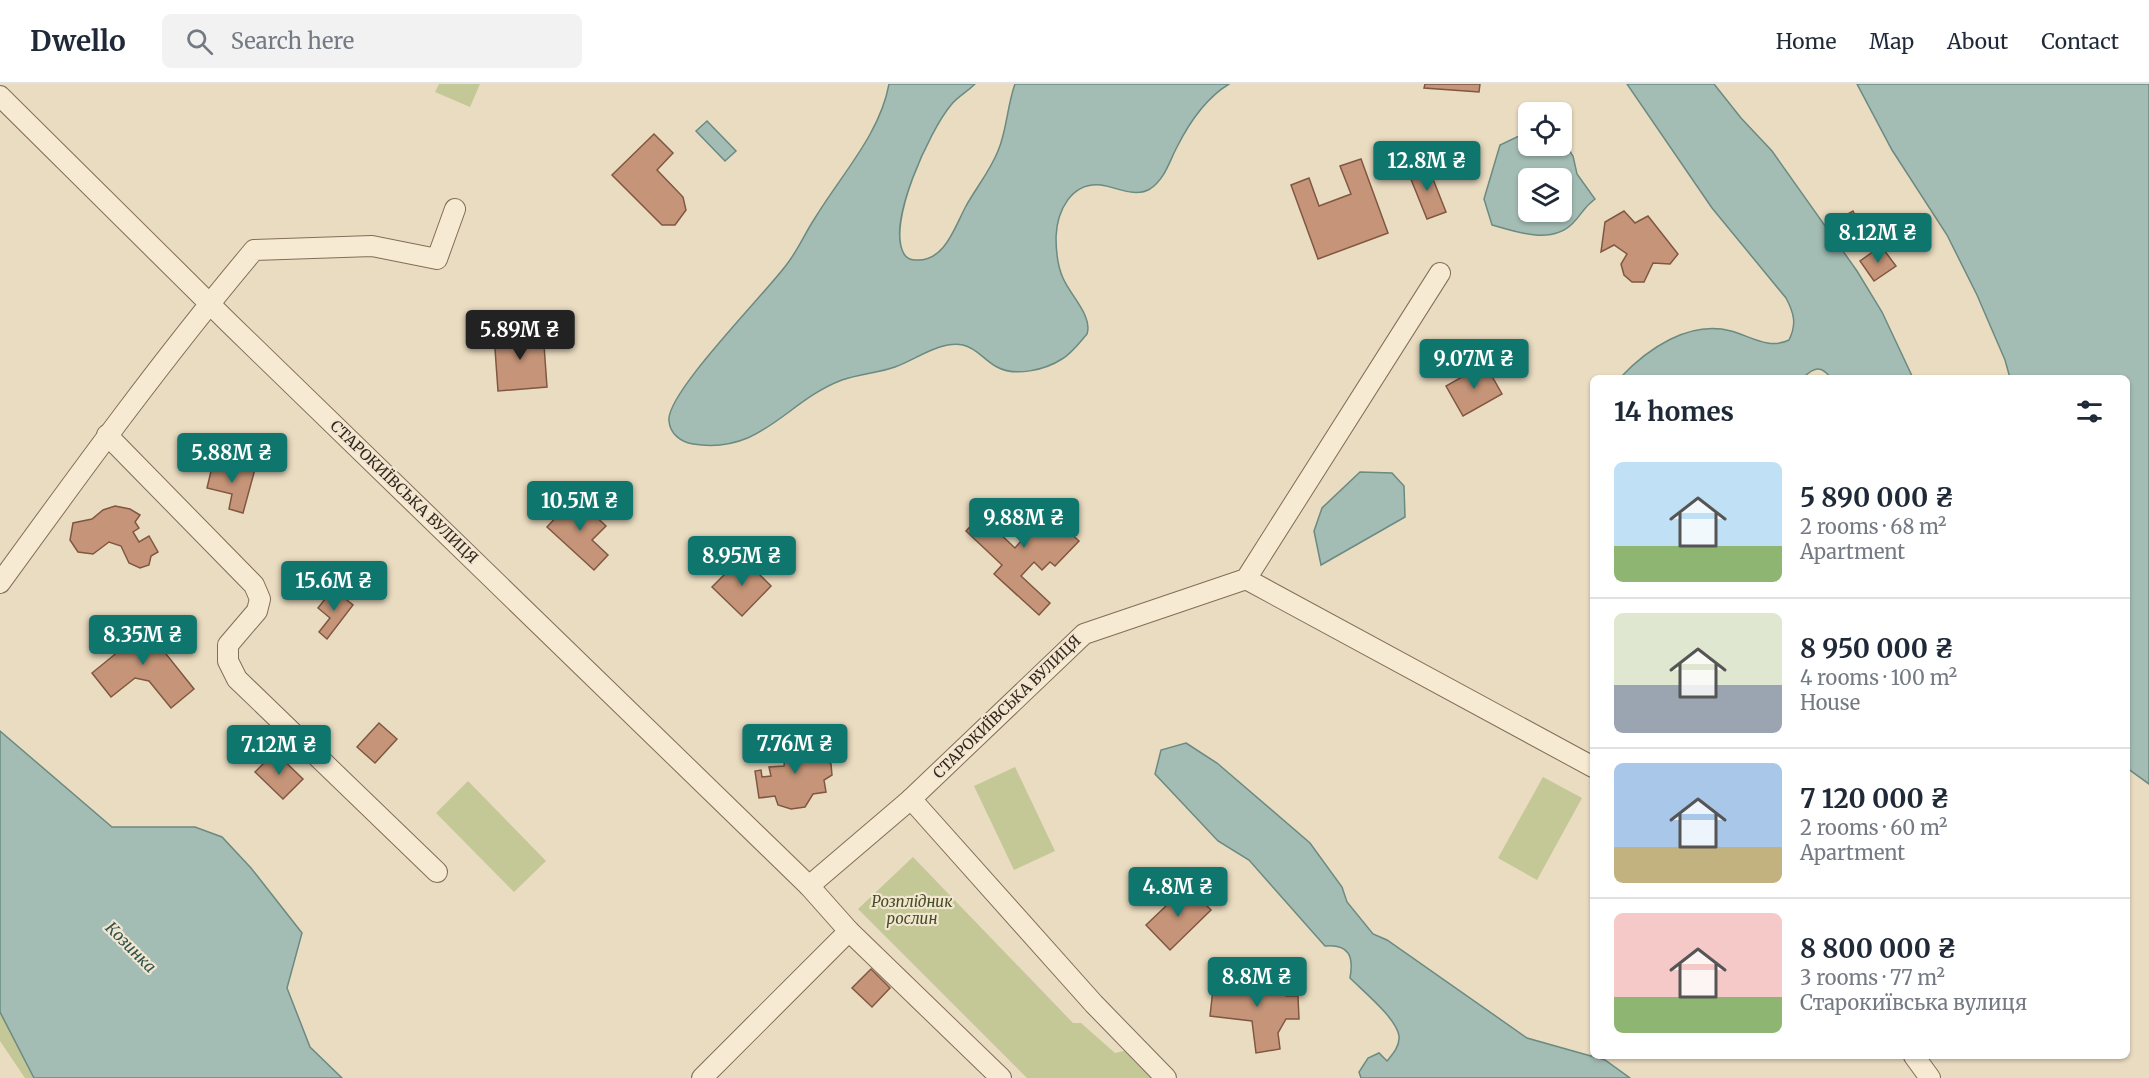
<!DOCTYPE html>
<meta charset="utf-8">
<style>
body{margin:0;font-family:Merriweather,serif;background:#f2f2f3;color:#1f2937;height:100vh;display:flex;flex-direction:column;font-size:22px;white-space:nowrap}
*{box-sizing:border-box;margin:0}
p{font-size:20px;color:#747a83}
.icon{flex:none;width:33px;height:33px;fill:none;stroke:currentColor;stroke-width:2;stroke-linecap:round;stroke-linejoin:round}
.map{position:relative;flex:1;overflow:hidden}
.sheet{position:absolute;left:1590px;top:291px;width:540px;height:684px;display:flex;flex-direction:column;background:#fff;border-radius:9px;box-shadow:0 2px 4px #0004}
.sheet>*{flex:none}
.buttons{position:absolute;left:1518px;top:18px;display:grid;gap:12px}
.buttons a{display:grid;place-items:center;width:54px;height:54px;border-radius:9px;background:#fff;box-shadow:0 2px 4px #0004;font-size:30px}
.price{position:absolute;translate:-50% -51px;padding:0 14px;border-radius:6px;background:#0f766e;color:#fff;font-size:20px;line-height:39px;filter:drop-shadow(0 2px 3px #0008)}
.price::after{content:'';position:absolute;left:50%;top:36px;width:18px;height:14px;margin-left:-9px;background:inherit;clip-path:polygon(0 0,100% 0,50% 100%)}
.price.selected{background:#222;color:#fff}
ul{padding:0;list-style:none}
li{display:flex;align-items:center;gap:18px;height:150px;padding:0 24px}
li+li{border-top:2px solid #e0e1e3}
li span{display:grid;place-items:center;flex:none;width:168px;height:120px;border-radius:9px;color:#555}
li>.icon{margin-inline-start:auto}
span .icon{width:72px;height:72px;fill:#fffc;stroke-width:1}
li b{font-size:26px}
h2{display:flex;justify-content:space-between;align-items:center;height:72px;padding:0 24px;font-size:26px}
header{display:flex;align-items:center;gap:36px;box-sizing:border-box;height:84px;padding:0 30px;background:#fff;border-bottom:2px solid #e0e1e3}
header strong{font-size:28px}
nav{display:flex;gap:33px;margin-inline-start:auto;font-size:21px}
.search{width:420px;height:54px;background:#f2f2f3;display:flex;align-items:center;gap:15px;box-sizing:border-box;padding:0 21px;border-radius:9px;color:#747a83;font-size:22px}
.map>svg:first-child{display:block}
</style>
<header>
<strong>Dwello</strong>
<div class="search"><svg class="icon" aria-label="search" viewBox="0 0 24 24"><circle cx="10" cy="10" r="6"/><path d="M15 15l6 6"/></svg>Search here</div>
<nav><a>Home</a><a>Map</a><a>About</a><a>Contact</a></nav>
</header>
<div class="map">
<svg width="2149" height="994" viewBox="0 0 2149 994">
<rect width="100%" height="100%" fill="#eadcc1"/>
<!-- green -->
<g fill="#c4c796">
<path d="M439,0h41l-10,23 -35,-15z"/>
<path d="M1015,683l40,84 -41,19 -40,-84z"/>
<path d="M1543,693l39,21 -45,82 -39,-22z"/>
<path d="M468,697l78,80 -32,31 -78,-79z"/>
<path d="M913,773l160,166h8l34,30 13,-3 27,28h-128l-169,-169z"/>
<path d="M0,928l34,66h1h-10l-25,-37z"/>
</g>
<!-- water -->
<g fill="#a3bdb4" stroke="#6b8a81" stroke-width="1.5" fill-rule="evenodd">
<path d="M889,0h86c-8,8 -18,13 -24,21 -21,25 -65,119 -47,149 3,5 7,6 12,6 29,2 39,-34 50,-54 10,-18 24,-35 32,-55 9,-21 9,-45 17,-67h214c-23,14 -40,39 -52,63 -8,15 -12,32 -27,42 -15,9 -34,-2 -49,-4 -30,-3 -44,26 -45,52 0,14 1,28 7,41 7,17 30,38 24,56 -8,9 -15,19 -25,25 -17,11 -47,18 -65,8 -12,-6 -20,-19 -34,-22 -22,-5 -48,15 -68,22 -17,6 -36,7 -53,13 -56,21 -80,75 -149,64 -12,-2 -23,-10 -24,-23 -4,-27 98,-129 118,-157 11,-14 18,-31 28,-46 26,-43 65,-84 74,-134z"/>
<path d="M1627,0h87l27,34 31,33 85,120 25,41 31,66h-82c-10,-13 -17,-11 -28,0h-183c27,-29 69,-58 111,-47 19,5 38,19 58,9 8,-16 5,-27 -3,-42l-74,-90z"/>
<path d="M1857,0h292v700l-22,-16v-390h-117l-5,-18 -28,-65 -30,-60 -55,-85z"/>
<path d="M707,37l29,30 -11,10 -29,-30z"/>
<path d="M1521,51l7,2v9h34v-6l1,1 10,15 4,18 18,25c-12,9 -13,15 -22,24 -21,22 -56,9 -81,2l-8,-26 16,-54zM1528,94h34v34h-34z"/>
<path d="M1360,388l32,1 12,13 1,31 -84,48 -7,-34 8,-23z"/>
<path d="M0,647l112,96h83l27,10 29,31 51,65 -15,55 23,59 32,31h-308l-34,-66z"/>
<path d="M1186,659l31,20 93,80 32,44 5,15 26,32 14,6 140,98 78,22 25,18h-269l-2,-6 9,-14 11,-5 8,8c6,-7 13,-15 12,-25 -2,-17 -36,-45 -49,-58 4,-22 -1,-34 -25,-32l-76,-86 -31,-19 -63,-67 6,-24z"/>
</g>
<!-- building -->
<g fill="#c69579" stroke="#805741" stroke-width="1.5">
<path d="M1425,0h55l-1,8 -55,-4z"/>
<path d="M654,50l19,19 -16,17 26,27 3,13 -11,15h-13l-50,-50z"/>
<path d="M1361,75l27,74 -70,26 -27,-74 18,-7 10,28 32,-12 -11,-28z"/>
<path d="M1427,80l19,48 -19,7 -19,-47z"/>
<path d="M1624,127l11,12 13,-7 30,38 -8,10 -17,-1 -9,19h-12l-8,-7 -3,-11 6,-10 -13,-9 -13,7 4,-30z"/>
<path d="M1853,127l13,24 -23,12 -13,-23z"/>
<path d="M1881,162l15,20 -22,15 -14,-20z"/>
<path d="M543,247l4,56 -49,4 -4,-56z"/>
<path d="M1485,280l17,30 -39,22 -17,-30z"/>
<path d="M213,379l23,6 1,-4 18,4 -12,44 -14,-4 3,-15 -25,-6z"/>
<path d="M575,413l31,29 -14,14 16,15 -14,15 -47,-43z"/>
<path d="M1037,418l42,39 -24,25 -5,-4 -8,8 -8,-8 -13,14 29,27 -11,12 -45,-41 8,-9 -36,-34 21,-22 18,16 -7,7 17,16 6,-7 -10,-10z"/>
<path d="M115,422l15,3 10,6 -5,7 4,6 -6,4 6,10 10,-6 9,16 -7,4 -2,9 -9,3 -11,-5 -8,-17 -12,-4 -16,12 -15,-2 -8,-12 3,-17 19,-4 11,-9z"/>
<path d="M742,473l29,29 -29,30 -30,-29z"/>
<path d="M333,505l20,16 -26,34 -8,-7 11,-14 -12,-10z"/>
<path d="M139,540l20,6 3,19 32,40 -23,19 -22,-27 -14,-3 -24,19 -19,-24 27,-22 1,-16z"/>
<path d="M379,639l18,16 -22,24 -18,-16z"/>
<path d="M794,648h10l5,8 -4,6 1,10 11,-2 14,10 1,11 -8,5 2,12 -13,2 -8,13 -14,2 -13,-4 -3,-9 -16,2 -4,-27 6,-1 1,7 9,-1 -2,-9 15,-1 1,-10 -3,-13 3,-9z"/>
<path d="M275,668l28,27 -20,20 -28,-27z"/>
<path d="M1187,802l24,24 -41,40 -24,-25z"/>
<path d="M871,885l19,19 -18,19 -20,-19z"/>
<path d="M1242,890l19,1 6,7 10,1 9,13h12l1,23h-13l-8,14 2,16 -24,4 -4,-32 -42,-5 3,-27 19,2z"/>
</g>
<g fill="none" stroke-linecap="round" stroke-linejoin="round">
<defs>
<g id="minor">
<path d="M0,12l229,227 580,563 40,45 152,147"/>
<path d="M107,351l147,150 6,14 -3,12 -29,34v16l9,18 200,193"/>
<path d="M1246,495l347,188"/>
<path d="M0,499c82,-113 164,-226 254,-333l118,-4 65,13 18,-50"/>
<path d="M911,715l183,205 72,74"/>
<path d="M809,802l102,-87 173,-165 162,-55 194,-306"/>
<path d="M1914,972l16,22"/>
<path d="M702,994l147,-147"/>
</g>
</defs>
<!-- minor casing -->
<use href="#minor" stroke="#826d5a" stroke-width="22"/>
<!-- minor -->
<use href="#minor" stroke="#f6ead3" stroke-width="20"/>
</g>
<g text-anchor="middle" stroke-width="4.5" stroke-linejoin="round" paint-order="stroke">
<!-- street labels -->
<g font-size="15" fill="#33261d" stroke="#f2e6d0">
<text transform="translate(404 408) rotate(44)" y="5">СТАРОКИЇВСЬКА ВУЛИЦЯ</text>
<text transform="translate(1007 623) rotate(-44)" y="5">СТАРОКИЇВСЬКА ВУЛИЦЯ</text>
</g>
<!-- park labels -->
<g font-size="15" font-style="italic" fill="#464e25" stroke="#f2e6d0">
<text x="912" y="823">Розплідник<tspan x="912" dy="17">рослин</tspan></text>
</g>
<!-- water labels -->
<g font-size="16" font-style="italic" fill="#2d524d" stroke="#f2e6d0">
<text transform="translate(131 863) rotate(45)" y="6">Козинка</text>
</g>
</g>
</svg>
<div class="buttons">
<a><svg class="icon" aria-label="locate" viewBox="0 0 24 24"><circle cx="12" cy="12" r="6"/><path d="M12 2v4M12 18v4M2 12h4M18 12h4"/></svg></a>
<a><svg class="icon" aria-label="layers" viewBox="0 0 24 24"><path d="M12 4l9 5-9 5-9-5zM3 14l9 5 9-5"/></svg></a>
</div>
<b class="price" style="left:1427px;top:108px">12.8M ₴</b>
<b class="price" style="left:1878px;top:180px">8.12M ₴</b>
<b class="price selected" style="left:520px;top:277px">5.89M ₴</b>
<b class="price" style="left:1474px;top:306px">9.07M ₴</b>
<b class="price" style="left:232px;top:400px">5.88M ₴</b>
<b class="price" style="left:580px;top:448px">10.5M ₴</b>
<b class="price" style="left:1024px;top:465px">9.88M ₴</b>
<b class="price" style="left:742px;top:503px">8.95M ₴</b>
<b class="price" style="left:334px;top:528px">15.6M ₴</b>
<b class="price" style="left:143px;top:582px">8.35M ₴</b>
<b class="price" style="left:795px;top:691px">7.76M ₴</b>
<b class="price" style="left:279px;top:692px">7.12M ₴</b>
<b class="price" style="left:1178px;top:834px">4.8M ₴</b>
<b class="price" style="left:1257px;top:924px">8.8M ₴</b>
<section class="sheet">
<h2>14 homes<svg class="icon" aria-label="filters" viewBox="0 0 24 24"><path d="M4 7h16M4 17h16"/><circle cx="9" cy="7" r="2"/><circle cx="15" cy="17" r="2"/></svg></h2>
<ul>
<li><span style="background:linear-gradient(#bfe0f5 70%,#8fb573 0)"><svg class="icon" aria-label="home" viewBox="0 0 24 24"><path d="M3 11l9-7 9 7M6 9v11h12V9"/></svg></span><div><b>5 890 000 ₴</b><p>2 rooms · 68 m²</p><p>Apartment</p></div></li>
<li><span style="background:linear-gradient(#dfe7d0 60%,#9aa5b1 0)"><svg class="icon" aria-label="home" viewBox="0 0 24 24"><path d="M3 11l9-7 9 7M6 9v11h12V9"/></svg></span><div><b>8 950 000 ₴</b><p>4 rooms · 100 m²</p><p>House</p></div></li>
<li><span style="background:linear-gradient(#a9c7e8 70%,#c2b280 0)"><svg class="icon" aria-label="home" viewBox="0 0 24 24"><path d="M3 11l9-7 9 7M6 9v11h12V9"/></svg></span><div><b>7 120 000 ₴</b><p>2 rooms · 60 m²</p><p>Apartment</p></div></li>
<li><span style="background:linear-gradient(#f6c9c9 70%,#8fb573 0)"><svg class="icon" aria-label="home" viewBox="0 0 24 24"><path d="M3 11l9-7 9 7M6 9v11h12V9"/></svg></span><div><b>8 800 000 ₴</b><p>3 rooms · 77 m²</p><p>Старокиївська вулиця</p></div></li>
</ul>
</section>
</div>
